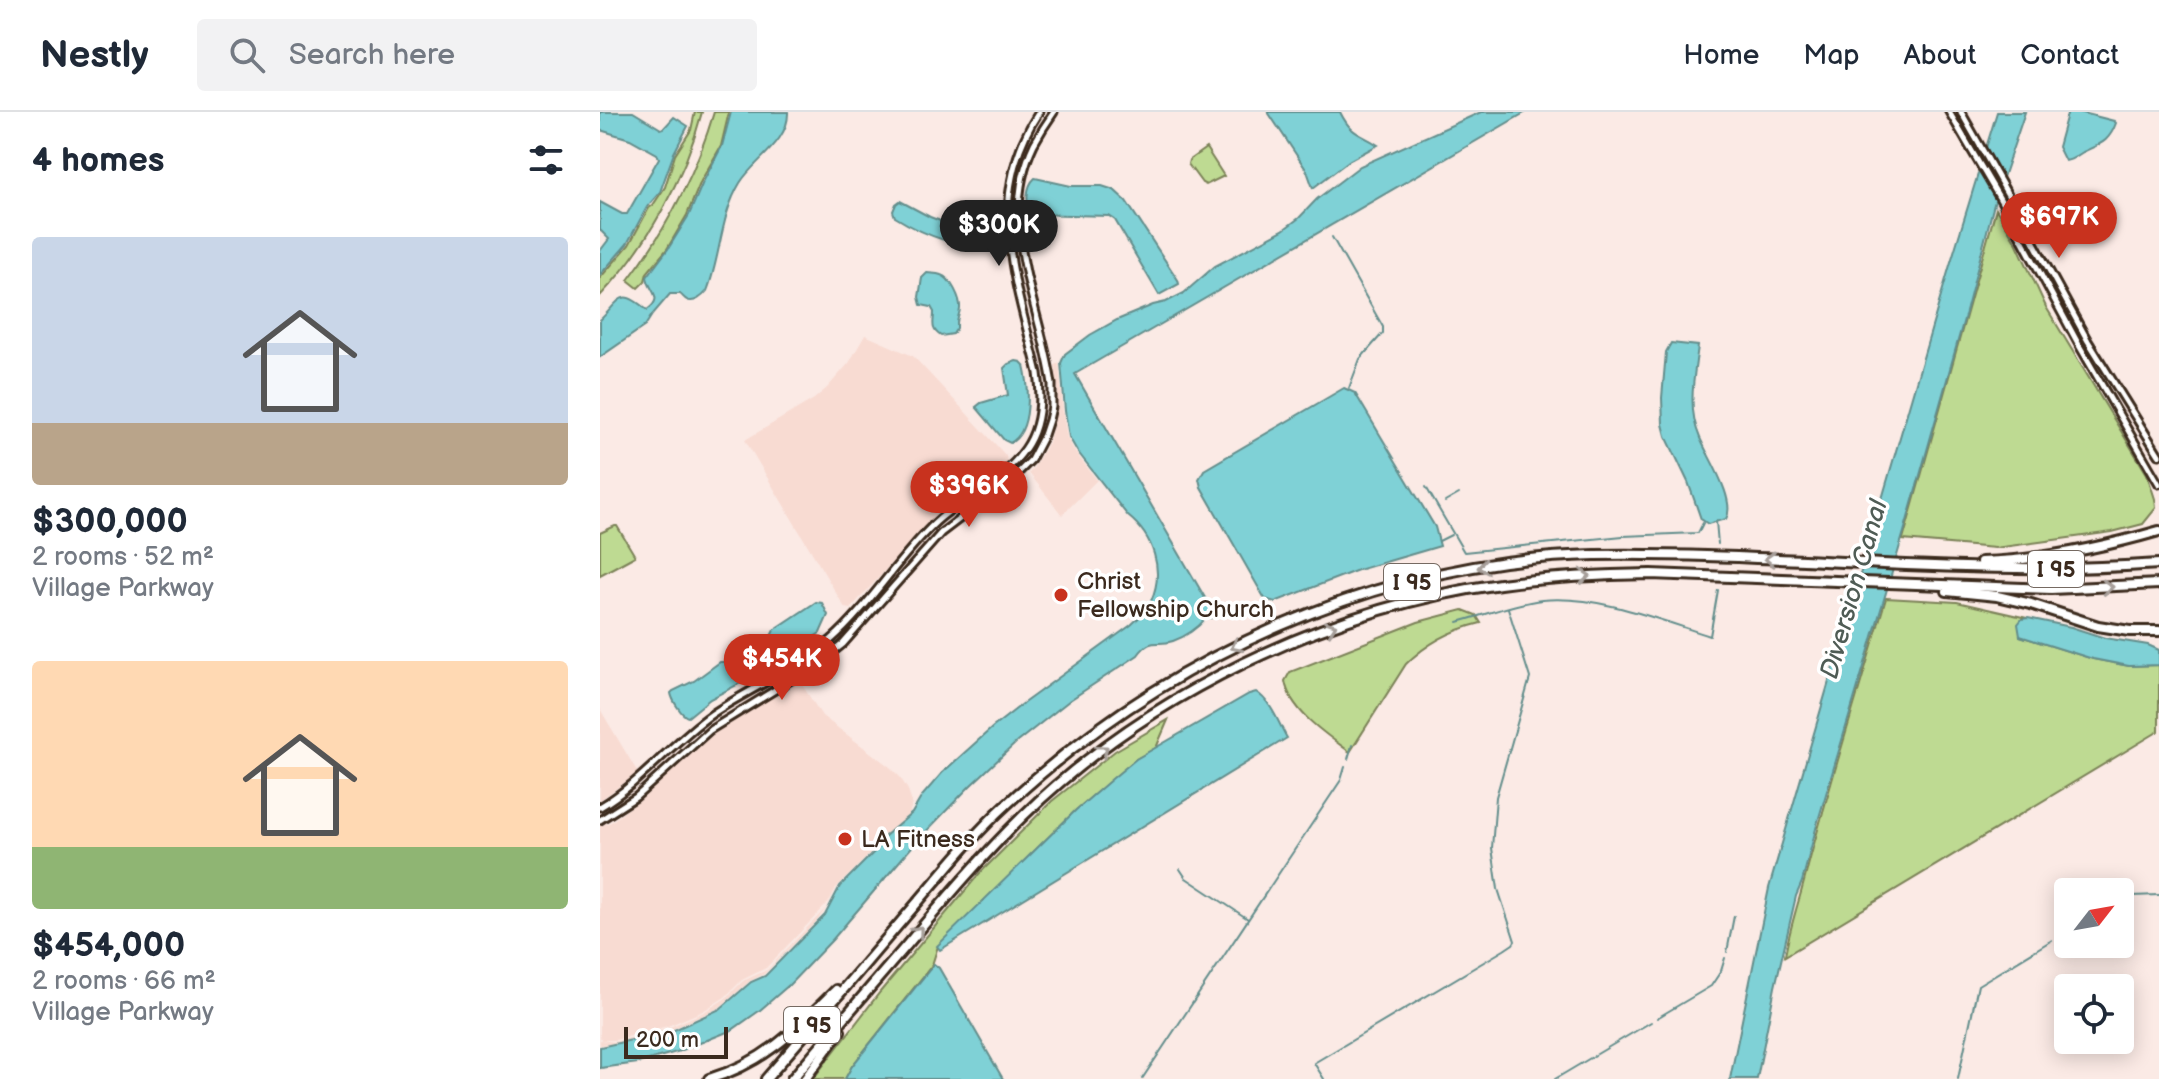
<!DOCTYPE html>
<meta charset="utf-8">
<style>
body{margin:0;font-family:"Balsamiq Sans",sans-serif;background:#f2f2f3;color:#1f2937;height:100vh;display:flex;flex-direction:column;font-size:30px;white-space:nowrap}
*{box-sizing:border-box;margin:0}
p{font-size:26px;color:#747a83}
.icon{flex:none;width:44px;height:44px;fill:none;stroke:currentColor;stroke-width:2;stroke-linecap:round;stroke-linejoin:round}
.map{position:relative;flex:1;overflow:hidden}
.panel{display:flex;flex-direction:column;background:#fff;width:600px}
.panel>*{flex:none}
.needle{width:52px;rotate:59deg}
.tools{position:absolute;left:1454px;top:766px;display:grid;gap:16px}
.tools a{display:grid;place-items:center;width:80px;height:80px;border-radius:8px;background:#fff;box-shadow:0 4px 20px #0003;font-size:40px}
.scale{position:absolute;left:24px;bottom:20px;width:104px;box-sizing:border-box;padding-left:8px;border:4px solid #3b2a1e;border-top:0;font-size:22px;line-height:28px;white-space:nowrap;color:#3b2a1e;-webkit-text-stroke:6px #fff;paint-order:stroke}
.price{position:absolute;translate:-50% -68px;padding:0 18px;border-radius:28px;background:#c8321e;color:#fff;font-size:26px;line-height:52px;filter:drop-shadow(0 2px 4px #0008)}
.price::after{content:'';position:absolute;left:50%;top:48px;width:24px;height:18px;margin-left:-12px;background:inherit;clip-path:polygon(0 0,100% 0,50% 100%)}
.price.current{background:#222;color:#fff}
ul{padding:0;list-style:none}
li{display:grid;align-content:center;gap:16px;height:424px;padding:0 32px}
li span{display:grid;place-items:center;height:248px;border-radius:8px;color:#555}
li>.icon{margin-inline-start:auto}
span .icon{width:144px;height:144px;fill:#fffc;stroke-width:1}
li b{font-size:34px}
h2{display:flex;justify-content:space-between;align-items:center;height:96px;padding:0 32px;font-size:34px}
header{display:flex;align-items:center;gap:48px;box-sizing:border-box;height:112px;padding:0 40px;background:#fff;border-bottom:2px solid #e0e1e3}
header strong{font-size:38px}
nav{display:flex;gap:44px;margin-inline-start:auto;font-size:28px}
.search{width:560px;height:72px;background:#f2f2f3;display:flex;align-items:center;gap:20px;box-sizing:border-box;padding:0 28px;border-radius:8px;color:#747a83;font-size:30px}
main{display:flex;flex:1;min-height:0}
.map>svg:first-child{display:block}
</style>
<header>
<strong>Nestly</strong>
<div class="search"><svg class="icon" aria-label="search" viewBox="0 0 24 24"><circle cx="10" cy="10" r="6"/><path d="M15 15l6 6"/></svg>Search here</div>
<nav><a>Home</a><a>Map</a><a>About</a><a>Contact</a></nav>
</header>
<main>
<section class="panel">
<h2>4 homes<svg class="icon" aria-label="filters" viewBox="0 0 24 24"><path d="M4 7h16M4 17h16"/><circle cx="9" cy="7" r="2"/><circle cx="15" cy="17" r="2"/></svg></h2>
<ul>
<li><span style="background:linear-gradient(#c9d6e8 75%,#b9a48a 0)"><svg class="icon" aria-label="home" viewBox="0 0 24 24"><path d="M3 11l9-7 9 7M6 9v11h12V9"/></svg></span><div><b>$300,000</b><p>2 rooms · 52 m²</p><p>Village Parkway</p></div></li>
<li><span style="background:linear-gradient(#ffd9b3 75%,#8fb573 0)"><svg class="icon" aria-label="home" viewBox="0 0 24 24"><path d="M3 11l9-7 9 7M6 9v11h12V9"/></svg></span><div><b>$454,000</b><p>2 rooms · 66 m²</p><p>Village Parkway</p></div></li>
</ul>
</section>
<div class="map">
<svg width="1559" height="967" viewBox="0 0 1559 967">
<rect width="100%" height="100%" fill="#fbeae5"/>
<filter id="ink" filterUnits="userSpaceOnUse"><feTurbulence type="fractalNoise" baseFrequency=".0125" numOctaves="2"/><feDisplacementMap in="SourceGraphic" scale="16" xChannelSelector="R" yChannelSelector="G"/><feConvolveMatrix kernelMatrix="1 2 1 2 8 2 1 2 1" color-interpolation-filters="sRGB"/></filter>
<g filter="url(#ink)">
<!-- built -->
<g fill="#f8dbd2">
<path d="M265,223l48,21 85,91 8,9 1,6 -71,53 -86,94 -5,-1 -100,-168 69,-41 13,-11 22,-25z"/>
<path d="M459,250l4,50 4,25 8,15 22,28 -35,35 -33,-42 4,-4 16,-28 5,-20 4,-31 -3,-25z"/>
<path d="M199,568l23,36 68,51 10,10 8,13 4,13 -3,12 -73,73 -7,14 -63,66 -24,12 -17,17 -22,14 -35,15 -53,14h-13l-2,-3v-211l11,-4 16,-12 68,-64 15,-11z"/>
<path d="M0,597l38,64 -38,27z"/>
<path d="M227,795l-11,15 -52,52 -14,7 -31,27 -47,21 -61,15 -11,1v-5l15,2 53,-14 36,-16 22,-14 17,-17 24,-11z"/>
</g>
<!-- green -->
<g fill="#beda92" stroke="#7c8258" stroke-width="2">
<path d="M95,0h7c-17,65 -55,135 -102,184v-18l29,-33 20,-37 4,-3 12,-18 10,-32 16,-25z"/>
<path d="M114,0h15l-8,34 -20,35 -14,34 -20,34 -20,24 -2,8 -7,7 -10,-8c39,-51 68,-107 86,-168z"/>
<path d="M606,36l18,28 -18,9 -4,-2 -14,-19 1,-4z"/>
<path d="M1396,97l21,35 29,63 101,167 8,25 1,9 -13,16 -31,8 -117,16 -92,-8z"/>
<path d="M15,414h2l18,30 -35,19v-42z"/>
<path d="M1286,486l71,4 70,16 -5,1 -2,17 73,23 36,7 30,-1v66l-374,225c5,-31 16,-60 23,-90 24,-90 52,-179 78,-268z"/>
<path d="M863,498l13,5 5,8c-29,7 -54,20 -75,41l-56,88c-23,-17 -60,-41 -65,-71l5,-9 128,-50z"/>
<path d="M568,608l-12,28 -20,11 -60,51 -138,136 -6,19 -80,101 -7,13h-32l67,-87 99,-118 73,-73 63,-50z"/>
</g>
<!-- water -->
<g fill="#7fd1d6" stroke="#648e8c" stroke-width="2">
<path d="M0,0h33l28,17 3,-1 10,-11 14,9 -14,27 -14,39 -13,15 -20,37 -27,31v-24l9,-12 -9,-9v-28l22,12h5l32,-56 -2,-4 -27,-15 -30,-9z"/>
<path d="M131,0h57c1,30 -34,48 -48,71 -20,33 -19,73 -33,108 -4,5 -13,13 -20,9 -3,-1 -4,-4 -7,-6h-10l-18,21 -7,11 -45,31v-37c22,-21 20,-33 47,-10 18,-13 2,-18 0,-33l21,-28 21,-34 14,-33 19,-36z"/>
<path d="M668,0h72c12,24 20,21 38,33l-28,15 -37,28 -6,-17z"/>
<path d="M881,0h45l-451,262 140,241v3h-9c-8,10 -21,19 -33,23 -16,6 -21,-5 -35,14l-68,45 -53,42 -47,44 -54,56 -83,97 -44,46 -30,26 -27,19 -52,21 -42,12 -38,5v-21l72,-16 48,-22 31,-27 14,-6 52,-53 8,-8 15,-29 36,-36 9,-14 27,-23 10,-17 20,-23 51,-46 32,-25 106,-77c8,-7 16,-15 20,-24 14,-31 2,-65 -23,-85l-51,-65 -8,-14 -4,-26 -4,-48 4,-9 25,-19 27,-15 36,-15 13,-3 18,-9 31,-27 68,-36 16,-12 18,-19 43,-33z"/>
<path d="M1397,0h28l-31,92 -28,108 -62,220 -86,289 -16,61 -6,14 -21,91 -18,92h-27l39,-191 181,-623z"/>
<path d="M1469,0h10l35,9 2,2c-7,20 -17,21 -33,29 -7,4 -10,8 -18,9l-7,-14 9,-33z"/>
<path d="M435,66l36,8h31l12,4 12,11 52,79 1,4 -20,11 -44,-75 -6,-4 -77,-2c-7,-10 -6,-28 3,-36z"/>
<path d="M300,89l30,16 21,8 45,4 3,4v10c-31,11 -77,-9 -104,-26l-2,-6 3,-7z"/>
<path d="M327,161c5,1 9,0 14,2 10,3 20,24 19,34 -1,8 -4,10 -3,19l-4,6 -12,2c-11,-7 -7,-13 -7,-24l-3,-5 -10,-2 -2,-8 3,-19z"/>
<path d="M1071,231l27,3c-4,32 -11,62 2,92 8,19 37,63 26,81l-18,5 -7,-5 -13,-37 -22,-46 -3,-12 -1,-26 4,-46z"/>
<path d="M416,249l5,1 3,3c5,21 9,66 -14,78l-6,-3 -28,-33 5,-4 27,-8 -4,-27 4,-4z"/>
<path d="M744,276l11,5 80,134 5,19 -82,24 -83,32 -10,-3 -64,-112 -2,-8 5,-9z"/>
<path d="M216,490l6,1 6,12 -8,18 -64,42 -46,24 -22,18c-6,-1 -16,-17 -17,-24l2,-2 21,-10 26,-19h20l11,-3 15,-12 8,-17z"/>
<path d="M1428,506l43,9 34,11 43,7 11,5v15l-30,1 -36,-7 -73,-23 -2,-12 4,-5z"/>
<path d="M656,580c15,9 23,32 31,46l-347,212 -3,-4 139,-136 37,-32 23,-19 113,-65z"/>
<path d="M334,852l5,4 64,111h-158l7,-13z"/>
</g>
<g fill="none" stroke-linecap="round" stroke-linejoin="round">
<!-- stream -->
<g stroke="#648e8c" stroke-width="2">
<path d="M732,125l51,90v6l-23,26 -11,29"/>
<path d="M826,375l38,65 159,-16 75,-3 5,-10"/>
<path d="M845,390l14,-8"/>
<path d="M1116,409l2,23"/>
<path d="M839,429l12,-6"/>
<path d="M858,510c27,-7 56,-19 84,-22 57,-5 115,19 168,36l8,-46"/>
<path d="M748,647l4,-14"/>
<path d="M580,757l6,9 62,41"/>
<path d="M1520,788l12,-4 27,-1"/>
<path d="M1461,823l7,-5"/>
<path d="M1127,840l7,-36"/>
<path d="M1057,906l54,-32 10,-15 4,-13"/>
<path d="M542,967l199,-299 4,-13"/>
<path d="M724,967l-10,-16 190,-113 9,-6 2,-3 -17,-52 -6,-41 4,-51 34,-119 -22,-70"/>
<path d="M955,967l96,-57"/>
<path d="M1358,967l20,-94 74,-45"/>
</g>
<defs>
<g id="secondary">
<path d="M1349,0l51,87 80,148 79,137"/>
<path d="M1361,0l42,74 85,155 71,114"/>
<path d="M0,695c42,-25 72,-65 112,-93 37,-25 85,-45 119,-74 39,-34 67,-83 105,-118 28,-26 67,-41 89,-73 16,-23 17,-50 13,-76 -22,-90 -55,-176 1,-261"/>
<path d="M0,708l36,-23 74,-67 112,-69 21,-17 98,-111 71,-54 19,-19 13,-25 5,-15 3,-13v-23c-12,-80 -56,-161 -18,-240 6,-11 13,-22 20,-32"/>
</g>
<g id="highway">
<path d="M1381,450c61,-2 119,-14 178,-31"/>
<path d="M1347,479l50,5 34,8 67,22 32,5h29"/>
<path d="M109,967c55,-16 87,-49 127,-89"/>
<path d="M166,967c49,-56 97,-113 145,-169 31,-36 61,-74 96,-106 157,-146 372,-245 588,-249 188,-3 376,23 564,9"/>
<path d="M192,967c38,-45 76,-89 114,-133 38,-45 75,-89 117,-130 125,-122 304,-208 477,-232 50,-7 100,-9 151,-10l400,15 108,-5"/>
<path d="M205,967l35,-48"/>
</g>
</defs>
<!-- secondary casing -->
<use href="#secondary" stroke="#3b2a1e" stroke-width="11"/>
<!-- highway casing -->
<use href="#highway" stroke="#3b2a1e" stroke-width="14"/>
<!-- secondary -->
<use href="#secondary" stroke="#fff" stroke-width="5"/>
<!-- highway -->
<use href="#highway" stroke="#fff" stroke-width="8"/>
</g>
<!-- one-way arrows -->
<defs><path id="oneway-chevron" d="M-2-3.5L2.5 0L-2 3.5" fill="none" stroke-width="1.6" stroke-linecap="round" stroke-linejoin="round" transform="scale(2)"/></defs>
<g stroke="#a79f9a">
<use href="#oneway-chevron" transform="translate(1170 447) rotate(-178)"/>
<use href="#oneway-chevron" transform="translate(883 455) rotate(170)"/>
<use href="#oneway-chevron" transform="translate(985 464) rotate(-4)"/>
<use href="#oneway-chevron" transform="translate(1508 475) rotate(-3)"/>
<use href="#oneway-chevron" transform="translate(731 515) rotate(-20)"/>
<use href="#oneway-chevron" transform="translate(636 534) rotate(154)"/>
<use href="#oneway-chevron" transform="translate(503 638) rotate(-37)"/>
<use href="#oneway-chevron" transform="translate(318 819) rotate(-50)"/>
</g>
</g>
<!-- markers -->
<g fill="#c8321e" stroke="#fff" stroke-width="3">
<circle cx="461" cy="483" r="8"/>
<circle cx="245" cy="727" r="8"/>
</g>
<g text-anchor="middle" stroke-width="7" stroke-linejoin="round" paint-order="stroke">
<!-- shield labels -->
<g fill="#fff" stroke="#766a62" stroke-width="2">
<rect x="1428" y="439" width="56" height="36" rx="6"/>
<rect x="784" y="452" width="56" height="36" rx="6"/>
<rect x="184" y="895" width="56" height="36" rx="6"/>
</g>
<g font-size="22" font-weight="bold" fill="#3b2a1e">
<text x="1456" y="465">I 95</text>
<text x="812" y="478">I 95</text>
<text x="212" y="921">I 95</text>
</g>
<!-- poi labels -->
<g font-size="24" fill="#3b2a1e" stroke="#fff" text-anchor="start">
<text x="477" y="477">Christ<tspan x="477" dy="28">Fellowship Church</tspan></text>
<text x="261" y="735">LA Fitness</text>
</g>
<!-- water labels -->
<g font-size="26" font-style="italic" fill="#4f5c55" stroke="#fff">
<text transform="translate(1253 477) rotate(-74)" y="9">Diversion Canal</text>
</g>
</g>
</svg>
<div class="tools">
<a><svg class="needle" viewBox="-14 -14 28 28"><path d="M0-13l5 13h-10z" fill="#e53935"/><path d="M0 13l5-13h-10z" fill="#747a83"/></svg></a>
<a><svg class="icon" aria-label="locate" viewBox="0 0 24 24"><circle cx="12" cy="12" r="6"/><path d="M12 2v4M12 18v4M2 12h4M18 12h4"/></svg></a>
</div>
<div class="scale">200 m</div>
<b class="price" style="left:1459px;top:148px">$697K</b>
<b class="price current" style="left:399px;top:156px">$300K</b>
<b class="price" style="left:369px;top:417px">$396K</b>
<b class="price" style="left:182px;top:590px">$454K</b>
</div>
</main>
